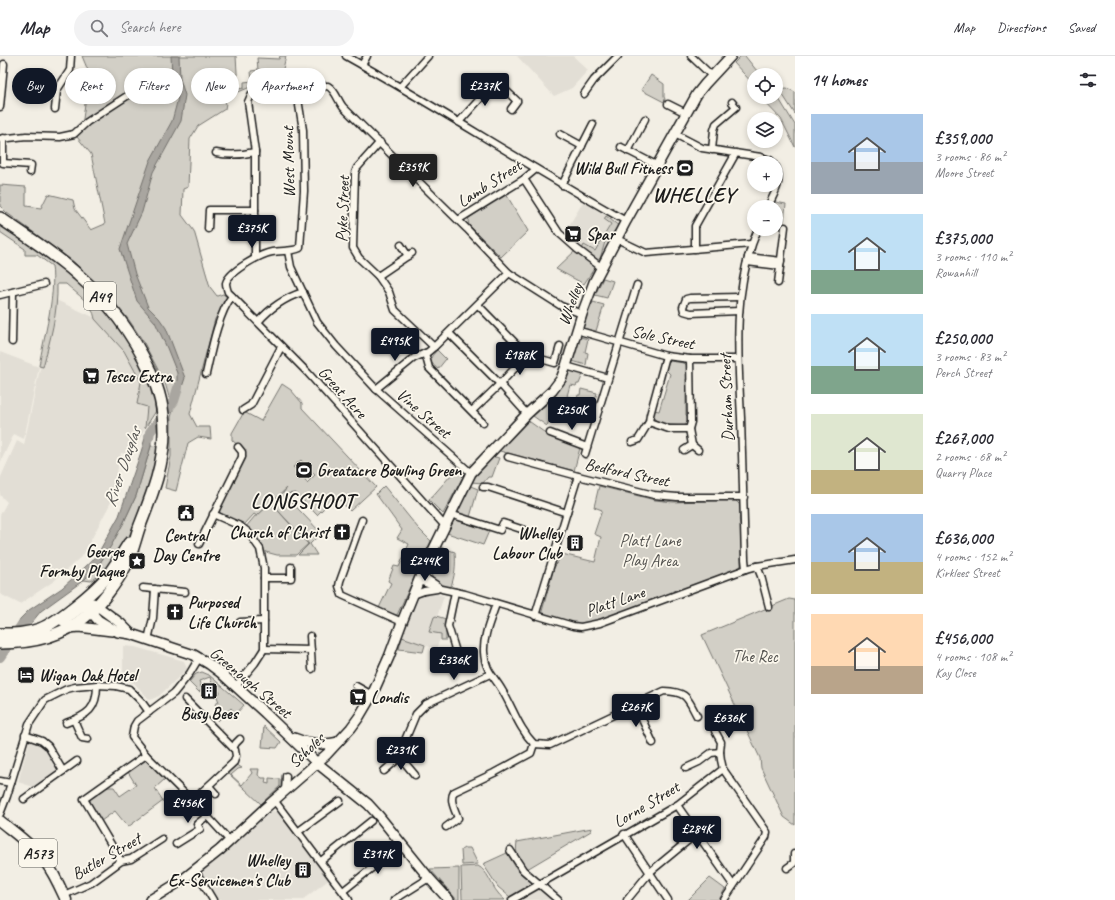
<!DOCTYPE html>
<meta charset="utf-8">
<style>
body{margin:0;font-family:Caveat,sans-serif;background:#f2f2f3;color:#2b2b33;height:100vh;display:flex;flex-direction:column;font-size:15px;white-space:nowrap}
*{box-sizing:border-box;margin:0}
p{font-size:13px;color:#7c7c81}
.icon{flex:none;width:22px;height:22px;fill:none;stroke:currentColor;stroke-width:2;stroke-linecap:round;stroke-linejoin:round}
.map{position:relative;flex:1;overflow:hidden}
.panel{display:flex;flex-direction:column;background:#fff;width:320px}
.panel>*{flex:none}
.guide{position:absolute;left:12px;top:12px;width:380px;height:36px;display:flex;gap:8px}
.controls{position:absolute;left:747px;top:12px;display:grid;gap:8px}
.controls a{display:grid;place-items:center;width:36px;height:36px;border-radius:50%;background:#fff;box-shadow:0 2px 6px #0003;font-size:20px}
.price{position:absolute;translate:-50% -34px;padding:0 9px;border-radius:4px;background:#111827;color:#fff;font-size:13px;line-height:26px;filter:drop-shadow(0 1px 2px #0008)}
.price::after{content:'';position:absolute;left:50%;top:24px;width:12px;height:9px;margin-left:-6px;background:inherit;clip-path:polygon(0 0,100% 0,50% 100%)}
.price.on{background:#222;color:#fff}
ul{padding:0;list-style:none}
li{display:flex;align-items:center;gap:12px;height:100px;padding:0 16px}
li span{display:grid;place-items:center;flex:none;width:112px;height:80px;border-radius:0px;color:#555}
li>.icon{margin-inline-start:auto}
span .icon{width:48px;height:48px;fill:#fffc;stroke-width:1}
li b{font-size:17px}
h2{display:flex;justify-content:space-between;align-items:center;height:48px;padding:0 16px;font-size:17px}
.pill{padding:0 14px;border-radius:18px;background:#fff;box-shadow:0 2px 6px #0003;font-size:14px;line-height:36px}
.pill.on{background:#111827;color:#fff}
header{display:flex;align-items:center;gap:24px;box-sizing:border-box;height:56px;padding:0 20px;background:#fff;border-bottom:1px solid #e1e1e2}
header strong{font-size:19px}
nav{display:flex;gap:22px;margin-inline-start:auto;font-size:14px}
.search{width:280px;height:36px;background:#f2f2f3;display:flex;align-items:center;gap:10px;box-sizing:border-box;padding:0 14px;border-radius:22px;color:#7c7c81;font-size:15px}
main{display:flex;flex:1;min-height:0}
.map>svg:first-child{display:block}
</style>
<header>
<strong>Map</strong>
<div class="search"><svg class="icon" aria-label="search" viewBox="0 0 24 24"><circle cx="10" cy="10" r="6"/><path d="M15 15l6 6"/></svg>Search here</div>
<nav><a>Map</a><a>Directions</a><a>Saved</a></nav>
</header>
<main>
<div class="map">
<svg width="795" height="844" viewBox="0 0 795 844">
<rect width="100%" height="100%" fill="#f2eee4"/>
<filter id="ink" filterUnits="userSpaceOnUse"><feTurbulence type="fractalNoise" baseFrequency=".025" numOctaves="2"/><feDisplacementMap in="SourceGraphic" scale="8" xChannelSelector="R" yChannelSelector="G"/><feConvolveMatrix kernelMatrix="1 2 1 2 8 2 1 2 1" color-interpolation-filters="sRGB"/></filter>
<g filter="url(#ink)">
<!-- built -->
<g fill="#e2ded5">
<path d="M517,0h56l15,14 -16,18 -18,8z"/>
<path d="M583,146l23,14 13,10 -20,36 -17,-13 -18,-15z"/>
<path d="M56,244l44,20 37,49 11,27 -1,27 -3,8 -14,24 -9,-2 -10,49 -28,53 -29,26 -34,23 -20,-10v-79l7,-13 -7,-7v-16l17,-38 7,4 19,-91z"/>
<path d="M0,296l39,15 -15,72 -10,-5 -14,29z"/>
<path d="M430,536l14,4 -12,36 10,2 -6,15 -34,-12 13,-37 10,-7z"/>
<path d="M123,590l12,1 49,14 3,8 -28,27 -9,4 -16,-17 -11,-4z"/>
<path d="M34,685l8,4 14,23 -1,5 -21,14 -16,-5 11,-40z"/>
<path d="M272,755l7,1 51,67 -28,21h-86l-14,-25 3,-6z"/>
<path d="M541,832l14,12h-32z"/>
</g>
<!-- green -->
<g fill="#d2cfc6" stroke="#777671" fill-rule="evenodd">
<path d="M82,0h154l2,33 6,-1v-6l8,-1 -1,-10 7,-1 -1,-12 22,1 1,-3h6l-6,26 -25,3 -33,14 4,4 -1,6 -27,17 -8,13 -2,48 -5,2 -1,26 12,16 16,56 7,9 6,-2 4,3v4l-12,18 -25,95 7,13h13l1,12 -13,-2 -10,6 -12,48 -11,-3 6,-32v-39l2,-6 -8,-28 -22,-42 -14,-21 -19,-22 -36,-36 -67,-49 -7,-7v-21l26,2v19l15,2 7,-14 25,6 2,9 16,21 14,-6 -14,-70 -14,-17 6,-18 6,-46z"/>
<path d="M741,0h4l12,15 4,-1 3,5h-10v10l-20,-22z"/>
<path d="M651,19l13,9v13l1,2 -1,3 -23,-12z"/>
<path d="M787,32l8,4v22l-16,-25z"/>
<path d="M776,38l19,31v22l-14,-28 -21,-22h16z"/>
<path d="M506,138l22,37 -27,26 -32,-32 -1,-4 1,-3z"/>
<path d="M770,145l16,3 -2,17 -8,-1v-13h-8z"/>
<path d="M606,160l13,10 -14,16 -6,20 -17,-13 2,-4 11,6 16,-27 -7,-5z"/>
<path d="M0,165l59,42 53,52 35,57 9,32v7l-11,17 2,-21 -10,-3 4,-22 -17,-31 -29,-32c-2,-15 -18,-25 -29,-35h-9c1,29 -7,56 -14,83l-4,-1c5,-30 17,-70 13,-100l-15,-11h-12v-6l-25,-17z"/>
<path d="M577,193l20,15 -13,20 -28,-15z"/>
<path d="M603,222l10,3 -6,17 -12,-3z"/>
<path d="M593,246l11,3 -8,26 -14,-3 4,-13z"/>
<path d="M580,281l8,2 -3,13 3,1 -2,12 -14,-4z"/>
<path d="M437,294l9,9 -8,10c-10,-8 -9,-10 -1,-19z"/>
<path d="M670,305l14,2 4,3v11l-2,2v36l2,2 1,5 -2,4 -18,-1 -12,-3 -4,-6 1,-6 5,1 11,-37 -4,-4 2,-8z"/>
<path d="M568,314l15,4 -4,10h-2l-1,2 -6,-1 -3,11 3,1 -2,3h-5l-1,1 -9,-4 5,-5z"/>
<path d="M282,328l9,6 11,13v5l74,79 -26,24 -14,-15 -19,19 -21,-22 -12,1 37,39 -11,11 7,11h-19l11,-11 -37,-40 11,-11 4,-5 -30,28 -3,-2 -10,11 -24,-12 -1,-5 6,-9 2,-5 19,-37 -3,-7 -11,-10v-7l12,-21 17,9zM301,404l14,15 -8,8 -2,-4 -12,-12z"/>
<path d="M581,333l16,4 -4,13 -17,-4 2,-7h2z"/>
<path d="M549,346l6,3 -8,21 -14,-10z"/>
<path d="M526,363l22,16 32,13 -6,23 -78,-21z"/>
<path d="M158,389l-8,38 -6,21 -20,43 -22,27 -11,7 -7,-1 16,-17 23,-39 13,-28 15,-50z"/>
<path d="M491,400l8,2 -7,19h-4l-5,6 -12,-1 1,-3z"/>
<path d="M459,410l7,5 -23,43 -14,-14z"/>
<path d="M468,429l10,4 -8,28 -14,-4z"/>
<path d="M384,430l34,42 13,13 -34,74 -19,-5 13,-27 -3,-2 6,-15 5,1 10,-23 -12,-6 5,-8 -26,-36z"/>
<path d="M599,430l56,14 18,2 62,-2 5,5 2,5c-3,6 -4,12 0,18l-1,37 -2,4 -140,53 -25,4 -33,-11 13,-47 8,-14 33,8 6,-25 -7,-3 8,-24 -8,-3z"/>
<path d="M271,447l37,41 -12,11h-19l-15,-4 -17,-23 10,-12h2z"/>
<path d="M457,464l32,11 -6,14 -36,-12 5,-12z"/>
<path d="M440,491l15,5c1,14 0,24 -5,37 -28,-11 -19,-19 -10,-42z"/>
<path d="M789,543l6,1v225l-11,-8 -23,-49 -1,-10 -58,-123z"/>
<path d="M436,560l10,3v21h-5v-6l-12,-2 5,-15z"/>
<path d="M402,581l23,8 -2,7 -24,-3z"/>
<path d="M202,616l7,3 35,30 -8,9 -5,-6 -13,13 -2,-3 4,-2 -5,-12 4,-2 -3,-8 4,-1 -1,-2 -4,2 -5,-16 -11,4 3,9 -3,2 -10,-10 7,-8z"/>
<path d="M264,670l17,16 -4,6 -15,-1z"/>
<path d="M146,704l19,19 -10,9 8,13 -35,26 -13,-16 -14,10 -11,-18v-4l17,-12h7l6,9 16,-11 -8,-13z"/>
<path d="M237,709l5,3 -4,1 -7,6 11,10 10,-12 -2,-4h9l-1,6 4,3h4l-1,5 4,1v-6l11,1v7l-19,18 -33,-31z"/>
<path d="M592,772l-1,3 -64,38c-9,-8 -12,-16 -10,-27z"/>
<path d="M464,792h6l8,16 -16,1 -1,-15z"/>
<path d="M507,797l11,18 15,13 -23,13 -12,-10 -15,-23z"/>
<path d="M478,810c10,5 13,19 20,27 2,3 5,5 7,7h-43l-1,-33z"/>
<path d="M459,812v32h-2l-27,-31z"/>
<path d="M710,822l15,11 -6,11h-31z"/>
</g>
<!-- water -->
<g fill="#a9a6a0" stroke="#716f6b">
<path d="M171,0h8l1,23 5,16 -4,26 -28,51 -11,40 -15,32 8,30 13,33 11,11 7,10 19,50 -8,24 -6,-3 6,-19v-7l-10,-25 -12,-26 -18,-21 -17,-52 30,-88 22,-40 4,-15 2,-9 -6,-21z"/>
<path d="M155,362v9l-4,8v11l-15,50 -13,28 -12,22 -11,17 -16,17 -43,31 -9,11 -5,3 -11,2 4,-8 9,-9 33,-22 34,-31 23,-41 22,-64 4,-14z"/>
</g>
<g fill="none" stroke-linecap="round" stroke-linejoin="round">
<!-- river -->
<g stroke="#a9a6a0" stroke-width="10">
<path d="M149,381l1,-5 24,-31 4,-13"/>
<path d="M0,601l21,-31 9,-9"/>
</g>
<defs>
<g id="street">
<path d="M346,0c95,53 185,112 280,165"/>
<path d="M691,0l21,20"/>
<path d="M362,9l5,-9"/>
<path d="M296,31l7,43 1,61 -4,57c-8,4 -18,2 -28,4 -11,2 -43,19 -46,31 0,2 1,6 2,9l80,81 137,153"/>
<path d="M400,31l28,-31"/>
<path d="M584,38l10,-14 24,-24"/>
<path d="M668,48l18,9"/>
<path d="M0,51l4,-43"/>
<path d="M55,53l2,-19 13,-20 1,-14"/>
<path d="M459,66l37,-41 21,20 -6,8"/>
<path d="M560,78l22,12"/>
<path d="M675,78l27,14 59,9 9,3 3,3"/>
<path d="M3,82v25l28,2 -1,7"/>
<path d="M0,83l26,-3 34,1 14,-3 13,-12 43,-28 8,-4 19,-3v-6"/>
<path d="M380,86l-23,26 -2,5 -2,75 6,10 19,18 11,16 6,18 39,37"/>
<path d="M621,91l35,18"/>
<path d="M712,94l2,-20 2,-6 20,-17 -4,-5"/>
<path d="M628,95l17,-32"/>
<path d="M216,97c14,3 25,2 39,-1"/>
<path d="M524,123l35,54 18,16 24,18"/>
<path d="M562,129l31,-61"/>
<path d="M768,151c6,-14 15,-25 8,-40"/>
<path d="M458,164l66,-41 12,-10"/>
<path d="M208,173l1,-19h46"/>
<path d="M617,183l29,14 105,-9"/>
<path d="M401,189l7,11"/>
<path d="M695,193v-23l41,-73"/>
<path d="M288,195l3,16 26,55 19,24 40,43 95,84"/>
<path d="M748,201l33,4"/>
<path d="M255,202v-106l-7,-50 4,-9 4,-3 72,-4c8,5 9,13 15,21l124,122 42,44 52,33 21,8"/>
<path d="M747,206l33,4"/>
<path d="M378,220l34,-23"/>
<path d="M778,227l7,-56"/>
<path d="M0,239l44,-11"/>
<path d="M478,249l49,50 28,8 5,-17"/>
<path d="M739,255l-48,2 -7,-2 -1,-4 3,-8 4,-1 50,-1"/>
<path d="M258,266c13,-15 26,-24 45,-30"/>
<path d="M583,276l83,24 24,3h48"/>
<path d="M449,277l51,51 27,30"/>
<path d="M12,286l1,-50"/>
<path d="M425,297l4,15 54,55"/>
<path d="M566,310l42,12"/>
<path d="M206,318c5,-22 12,-60 26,-78"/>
<path d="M376,333l38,-31 14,-6 7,-6 74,-73"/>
<path d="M563,347l35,8"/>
<path d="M243,354l8,-5 30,-58"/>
<path d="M472,355l28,-27 27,-29"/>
<path d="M649,366l20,7h20"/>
<path d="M550,377l37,14"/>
<path d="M632,386l6,-2 11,-18 1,-7 16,-59"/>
<path d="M692,389l6,5"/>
<path d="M684,394l8,-5 -3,-16 2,-7 -1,-63"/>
<path d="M585,398l52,-169"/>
<path d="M508,401l70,19 76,19 23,2h67"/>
<path d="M483,431h5l79,26"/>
<path d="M213,458l27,12 8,6 12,17 4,19v81l-9,14 -19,23"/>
<path d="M450,458l50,16 3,-7 21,7"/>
<path d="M362,464l-22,61 -1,5 3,9 60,27"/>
<path d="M199,488l43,-87v-5l-4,-5"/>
<path d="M757,510l4,10 8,31"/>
<path d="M746,513l-1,-10c-1,-47 -3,-94 -4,-141 -3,-63 -9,-130 17,-189"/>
<path d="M421,519l17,11"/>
<path d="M264,522h27v-11"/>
<path d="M419,525l23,8 23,5 108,32 8,1 19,-4 146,-54 11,-3 38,-6"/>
<path d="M143,532l42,4"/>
<path d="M455,536l-7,34 8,26"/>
<path d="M413,539l11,-4 13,-2"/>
<path d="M496,548c-5,15 -13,32 -12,48 1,19 10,24 18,38 11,18 17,39 32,54l16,1 114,-54c24,1 23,7 33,25"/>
<path d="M535,560l43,-140"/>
<path d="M240,566l24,-1"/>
<path d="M310,580l2,33"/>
<path d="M148,584l5,-22 2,-29"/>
<path d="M264,593l47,1"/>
<path d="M199,602l-9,15 -16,20 -37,28 -3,5 -2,11 14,18 61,61 23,25"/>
<path d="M356,630l16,9"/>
<path d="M185,643l50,51 1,6 -2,6 -42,39"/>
<path d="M635,648l18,39"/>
<path d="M74,664l8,18 6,1"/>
<path d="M66,667c22,-8 31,-14 31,-38"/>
<path d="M715,675l6,11 -1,10"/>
<path d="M25,679l17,6 6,5 15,25"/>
<path d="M233,692l3,-5 4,-4"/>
<path d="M400,701l15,18"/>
<path d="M686,712l13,-6 12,-9 9,-1 1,8 2,9 44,63 -1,5 -42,63"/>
<path d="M384,715l16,-14 3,-12 13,-31 10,-10 64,-30"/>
<path d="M0,725l11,2"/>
<path d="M209,730l7,8"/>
<path d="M285,735l1,-15"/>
<path d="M24,743l53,-38"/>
<path d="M274,744l75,100"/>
<path d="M677,749l56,80"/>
<path d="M0,758l7,-18 22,-72 16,-24 22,-11 8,-2 22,-2 19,1 13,3 12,12 8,11"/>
<path d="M446,771l12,-9c-3,-8 -9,-18 -4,-26l40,-19 37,-20 3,-9"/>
<path d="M299,775l41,-30"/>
<path d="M624,778l44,66"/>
<path d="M176,788l24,-15 -3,-5 10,-8"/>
<path d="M510,794l13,20 35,30"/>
<path d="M121,805l-37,-62 62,-44"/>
<path d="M321,805l50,-40"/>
<path d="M787,812l7,-5v-9"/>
<path d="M195,814l18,30"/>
<path d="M343,835l59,-47"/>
<path d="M64,839l27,-12 30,-22 10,-2 31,-20"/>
<path d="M394,844l35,-22"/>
<path d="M512,844l165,-95 46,-36"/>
<path d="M627,844l23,-28 46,-38"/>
</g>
<g id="secondary">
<path d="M81,545l17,19 20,12 13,2 63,21 15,9 12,9 44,40 52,50 51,41 11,12 50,62 20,22"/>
<path d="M63,565l22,-16 8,-2 27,20 11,11"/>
<path d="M69,572l10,-1 33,4"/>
<path d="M294,682c15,6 28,8 44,4"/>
<path d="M150,844l31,-19 39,-31 43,-40 64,-56 24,-26 8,-11 13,-22 17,-38 13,-35 19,-47 50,-102 56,-59 25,-23 9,-12 5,-13 16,-52 12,-32 32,-61 71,-127 8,-10 26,-28"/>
</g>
<path id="primary" d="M0,765c16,13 33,25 45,40 9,12 15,26 21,39"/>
<g id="highway">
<path d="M0,162c26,18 54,35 78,57 30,26 55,59 72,96 9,18 14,40 14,61 0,34 -13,65 -25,96 -4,12 -7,26 -13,37 -9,17 -26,40 -41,52 -24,20 -55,26 -85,26"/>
<path d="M0,578c13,0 27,0 40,-5 18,-7 57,-39 69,-55 7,-10 14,-21 20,-31"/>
</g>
</defs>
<!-- street casing -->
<use href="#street" stroke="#1c1c1c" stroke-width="9"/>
<!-- secondary casing -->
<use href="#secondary" stroke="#1c1c1c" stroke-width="12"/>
<!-- primary casing -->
<use href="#primary" stroke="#1c1c1c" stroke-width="13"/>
<!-- highway casing -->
<use href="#highway" stroke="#1c1c1c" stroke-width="14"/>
<!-- street -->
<use href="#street" stroke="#fbf7ec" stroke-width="6"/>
<!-- secondary -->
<use href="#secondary" stroke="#fbf7ec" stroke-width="9"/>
<!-- primary -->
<use href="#primary" stroke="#fbf7ec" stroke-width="10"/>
<!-- highway -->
<use href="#highway" stroke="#fbf7ec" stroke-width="11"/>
</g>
</g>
<!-- icons -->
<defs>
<symbol id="stadium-square" viewBox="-11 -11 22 22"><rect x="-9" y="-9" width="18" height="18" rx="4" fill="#1c1c1c" stroke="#fbf7ec"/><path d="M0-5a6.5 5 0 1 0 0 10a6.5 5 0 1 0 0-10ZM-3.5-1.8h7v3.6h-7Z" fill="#fff"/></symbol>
<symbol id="supermarket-square" viewBox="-11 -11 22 22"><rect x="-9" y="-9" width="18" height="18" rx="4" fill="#1c1c1c" stroke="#fbf7ec"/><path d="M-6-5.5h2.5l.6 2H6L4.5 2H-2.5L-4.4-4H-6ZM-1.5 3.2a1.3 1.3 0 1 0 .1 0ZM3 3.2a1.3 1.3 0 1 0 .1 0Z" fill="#fff"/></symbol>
<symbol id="civic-square" viewBox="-11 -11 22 22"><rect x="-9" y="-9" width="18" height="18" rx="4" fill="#1c1c1c" stroke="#fbf7ec"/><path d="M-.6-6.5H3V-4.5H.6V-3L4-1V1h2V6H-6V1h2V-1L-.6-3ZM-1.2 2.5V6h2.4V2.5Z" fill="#fff"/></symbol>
<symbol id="church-square" viewBox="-11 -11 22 22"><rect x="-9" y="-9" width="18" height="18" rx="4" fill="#1c1c1c" stroke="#fbf7ec"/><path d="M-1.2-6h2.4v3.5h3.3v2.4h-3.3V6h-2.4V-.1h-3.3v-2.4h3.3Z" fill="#fff"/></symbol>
<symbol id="building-square" viewBox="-11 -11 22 22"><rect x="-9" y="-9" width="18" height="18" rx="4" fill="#1c1c1c" stroke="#fbf7ec"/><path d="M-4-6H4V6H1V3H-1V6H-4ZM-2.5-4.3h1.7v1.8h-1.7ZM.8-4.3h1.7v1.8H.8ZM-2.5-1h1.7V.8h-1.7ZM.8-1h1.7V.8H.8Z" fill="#fff"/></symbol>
<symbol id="sight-square" viewBox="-11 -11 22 22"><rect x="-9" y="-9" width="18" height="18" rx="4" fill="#1c1c1c" stroke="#fbf7ec"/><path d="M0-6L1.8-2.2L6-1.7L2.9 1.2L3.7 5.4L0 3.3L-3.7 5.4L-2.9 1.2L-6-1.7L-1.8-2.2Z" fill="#fff"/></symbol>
<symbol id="hotel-square" viewBox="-11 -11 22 22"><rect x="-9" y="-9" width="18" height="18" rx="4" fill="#1c1c1c" stroke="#fbf7ec"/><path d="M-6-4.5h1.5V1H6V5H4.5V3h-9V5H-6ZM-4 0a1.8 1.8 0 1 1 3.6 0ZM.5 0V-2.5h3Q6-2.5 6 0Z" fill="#fff"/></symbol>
</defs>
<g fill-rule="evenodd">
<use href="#stadium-square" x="675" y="102" width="20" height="20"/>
<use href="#supermarket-square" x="563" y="168" width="20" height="20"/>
<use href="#supermarket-square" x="81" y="310" width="20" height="20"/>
<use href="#stadium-square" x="294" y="404" width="20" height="20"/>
<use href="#civic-square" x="176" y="447" width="20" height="20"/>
<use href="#church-square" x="332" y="466" width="20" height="20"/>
<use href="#building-square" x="565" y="477" width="20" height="20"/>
<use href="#sight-square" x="127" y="495" width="20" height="20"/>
<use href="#church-square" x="165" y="546" width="20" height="20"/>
<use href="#hotel-square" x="16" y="609" width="20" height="20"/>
<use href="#building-square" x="199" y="625" width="20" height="20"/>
<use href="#supermarket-square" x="348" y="631" width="20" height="20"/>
<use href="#building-square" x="293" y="804" width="20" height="20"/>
</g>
<g text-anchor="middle" stroke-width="3.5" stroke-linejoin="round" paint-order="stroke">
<!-- shield labels -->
<g fill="#fbf7ec" stroke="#5f5e5a" stroke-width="1">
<rect x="84" y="226" width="32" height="28" rx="3"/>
<rect x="19" y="783" width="38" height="28" rx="3"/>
</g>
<g font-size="16" font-weight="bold" fill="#1c1c1c">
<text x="100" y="246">A49</text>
<text x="38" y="803">A573</text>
</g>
<!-- street labels -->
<g font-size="17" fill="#1c1c1c" stroke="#fbf7ec">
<text transform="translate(288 106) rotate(-91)" y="6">West Mount</text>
<text transform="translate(489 127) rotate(-33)" y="6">Lamb Street</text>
<text transform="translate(342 153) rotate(-88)" y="6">Pyke Street</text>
<text transform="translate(570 248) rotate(-70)" y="6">Whelley</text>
<text transform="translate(663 281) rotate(12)" y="6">Sole Street</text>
<text transform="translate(343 336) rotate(48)" y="6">Great Acre</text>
<text transform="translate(726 342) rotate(-92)" y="6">Durham Street</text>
<text transform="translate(424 357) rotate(41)" y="6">Vine Street</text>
<text transform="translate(627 416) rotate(12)" y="6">Bedford Street</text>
<text transform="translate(615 545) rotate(-19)" y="6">Platt Lane</text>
<text transform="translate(251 626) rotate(40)" y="6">Greenough Street</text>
<text transform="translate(306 694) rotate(-43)" y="6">Scholes</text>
<text transform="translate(646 748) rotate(-31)" y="6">Lorne Street</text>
<text transform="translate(106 800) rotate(-30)" y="6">Butler Street</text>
</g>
<!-- poi labels -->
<g font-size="17" font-weight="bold" fill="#1c1c1c" stroke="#fbf7ec" text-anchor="start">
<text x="672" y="118" text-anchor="end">Wild Bull Fitness</text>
<text x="586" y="184">Spar</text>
<text x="104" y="326">Tesco Extra</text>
<text x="317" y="420">Greatacre Bowling Green</text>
<text x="329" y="482" text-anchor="end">Church of Christ</text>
<text x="562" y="483" text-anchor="end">Whelley<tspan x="562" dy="20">Labour Club</tspan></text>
<text x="186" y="485" text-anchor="middle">Central<tspan x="186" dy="20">Day Centre</tspan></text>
<text x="124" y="501" text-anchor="end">George<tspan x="124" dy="20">Formby Plaque</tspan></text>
<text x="188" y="552">Purposed<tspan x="188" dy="20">Life Church</tspan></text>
<text x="39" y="625">Wigan Oak Hotel</text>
<text x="371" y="647">Londis</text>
<text x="209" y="663" text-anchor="middle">Busy Bees</text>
<text x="290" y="810" text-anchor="end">Whelley<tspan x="290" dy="20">Ex-Servicemen's Club</tspan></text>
</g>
<!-- park labels -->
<g font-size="17" fill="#53524f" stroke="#fbf7ec">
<text x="650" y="490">Platt Lane<tspan x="650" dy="20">Play Area</tspan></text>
<text x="755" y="606">The Rec</text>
</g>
<!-- water labels -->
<g font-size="18" font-style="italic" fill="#545351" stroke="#fbf7ec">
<text transform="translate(122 411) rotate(-71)" y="6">River Douglas</text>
</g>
<!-- district labels -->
<g font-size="21" font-weight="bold" letter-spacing="1" fill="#1c1c1c" stroke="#fbf7ec">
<text x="694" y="146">WHELLEY</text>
<text x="303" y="452">LONGSHOOT</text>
</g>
</g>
</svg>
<div class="controls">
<a><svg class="icon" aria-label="locate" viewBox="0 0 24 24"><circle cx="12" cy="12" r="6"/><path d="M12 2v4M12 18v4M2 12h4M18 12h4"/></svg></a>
<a><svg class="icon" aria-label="layers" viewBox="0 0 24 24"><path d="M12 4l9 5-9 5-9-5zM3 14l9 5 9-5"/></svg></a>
<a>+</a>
<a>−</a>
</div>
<b class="price" style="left:485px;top:51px">£237K</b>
<b class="price on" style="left:413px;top:132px">£359K</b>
<b class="price" style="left:252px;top:193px">£375K</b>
<b class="price" style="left:395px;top:306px">£495K</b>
<b class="price" style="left:520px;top:320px">£188K</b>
<b class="price" style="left:572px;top:375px">£250K</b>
<b class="price" style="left:425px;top:526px">£244K</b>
<b class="price" style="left:454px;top:625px">£336K</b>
<b class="price" style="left:636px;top:672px">£267K</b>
<b class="price" style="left:729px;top:683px">£636K</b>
<b class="price" style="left:401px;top:715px">£231K</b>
<b class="price" style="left:188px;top:768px">£456K</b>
<b class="price" style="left:697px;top:794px">£284K</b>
<b class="price" style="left:378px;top:819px">£317K</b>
<div class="guide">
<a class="pill on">Buy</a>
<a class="pill">Rent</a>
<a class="pill">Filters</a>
<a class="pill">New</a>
<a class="pill">Apartment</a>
</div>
</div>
<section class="panel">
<h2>14 homes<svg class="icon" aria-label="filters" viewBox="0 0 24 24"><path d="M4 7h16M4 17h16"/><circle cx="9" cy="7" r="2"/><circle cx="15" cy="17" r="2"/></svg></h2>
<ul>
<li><span style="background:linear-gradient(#a9c7e8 60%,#9aa5b1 0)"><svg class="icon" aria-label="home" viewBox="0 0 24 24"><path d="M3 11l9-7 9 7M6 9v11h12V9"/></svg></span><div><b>£359,000</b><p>3 rooms · 86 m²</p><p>Moore Street</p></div></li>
<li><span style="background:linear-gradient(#bfe0f5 70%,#7fa58c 0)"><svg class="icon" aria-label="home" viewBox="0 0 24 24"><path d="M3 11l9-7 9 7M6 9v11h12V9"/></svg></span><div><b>£375,000</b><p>3 rooms · 110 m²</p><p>Rowanhill</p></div></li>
<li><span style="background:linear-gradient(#bfe0f5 65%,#7fa58c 0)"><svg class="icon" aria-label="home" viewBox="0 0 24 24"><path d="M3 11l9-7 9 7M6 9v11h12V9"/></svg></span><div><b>£250,000</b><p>3 rooms · 83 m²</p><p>Perch Street</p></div></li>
<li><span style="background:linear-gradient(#dfe7d0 70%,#c2b280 0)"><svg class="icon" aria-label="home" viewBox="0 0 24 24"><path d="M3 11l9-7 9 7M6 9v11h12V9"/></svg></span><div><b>£267,000</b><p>2 rooms · 68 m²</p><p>Quarry Place</p></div></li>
<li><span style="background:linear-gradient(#a9c7e8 60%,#c2b280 0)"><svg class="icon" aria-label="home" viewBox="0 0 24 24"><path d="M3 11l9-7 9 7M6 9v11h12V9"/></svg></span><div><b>£636,000</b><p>4 rooms · 152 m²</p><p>Kirklees Street</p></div></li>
<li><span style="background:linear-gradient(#ffd9b3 65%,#b9a48a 0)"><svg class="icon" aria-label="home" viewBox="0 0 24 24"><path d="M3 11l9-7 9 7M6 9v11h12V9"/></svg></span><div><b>£456,000</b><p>4 rooms · 108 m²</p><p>Kay Close</p></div></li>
</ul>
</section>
</main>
